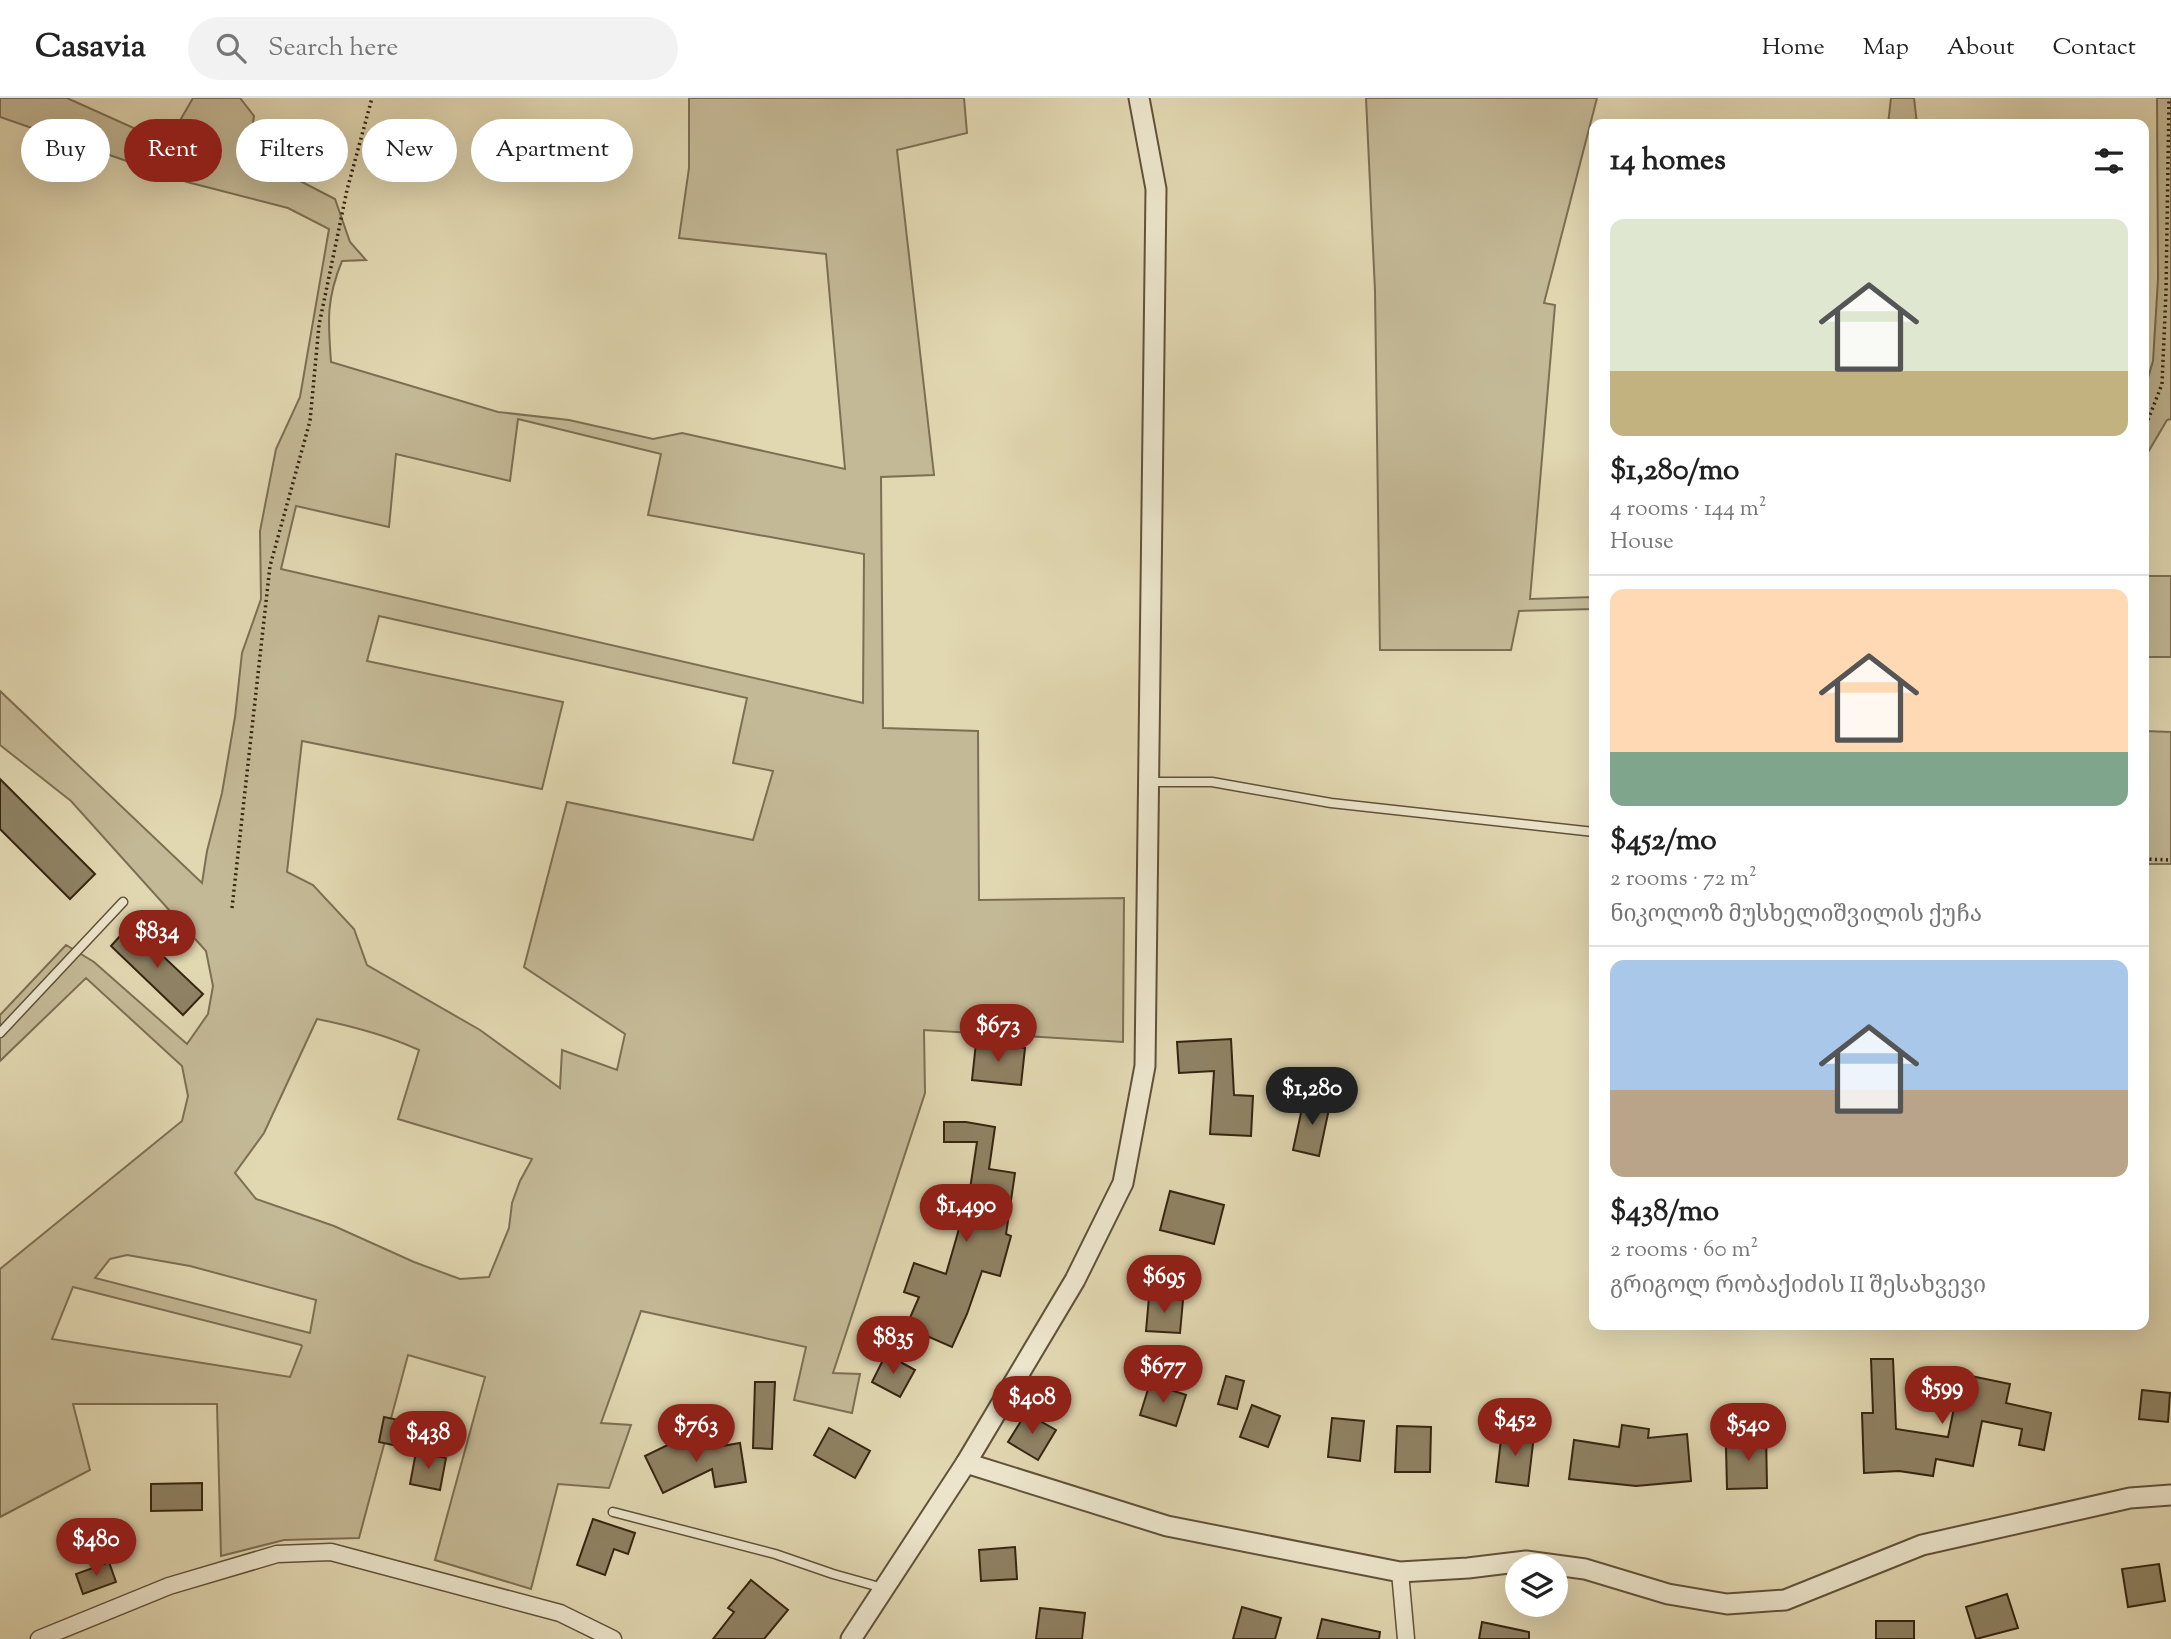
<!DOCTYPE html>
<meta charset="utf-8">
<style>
body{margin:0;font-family:"Sorts Mill Goudy","Noto Serif Georgian",serif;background:#f2f2f2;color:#222;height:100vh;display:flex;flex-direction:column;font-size:26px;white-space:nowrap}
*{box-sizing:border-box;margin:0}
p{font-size:23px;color:#767676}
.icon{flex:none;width:38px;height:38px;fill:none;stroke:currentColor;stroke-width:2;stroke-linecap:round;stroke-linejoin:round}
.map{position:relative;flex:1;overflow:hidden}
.panel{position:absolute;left:1589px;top:21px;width:560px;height:1211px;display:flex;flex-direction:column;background:#fff;border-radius:14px;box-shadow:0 7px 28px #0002}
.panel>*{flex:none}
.hud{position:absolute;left:21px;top:21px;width:665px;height:63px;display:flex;gap:14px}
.tools{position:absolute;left:1505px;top:1456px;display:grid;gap:14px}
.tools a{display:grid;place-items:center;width:63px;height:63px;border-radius:50%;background:#fff;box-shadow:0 7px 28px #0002;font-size:35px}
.price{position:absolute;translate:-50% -60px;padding:0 16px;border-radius:24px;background:#8f2418;color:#fff;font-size:23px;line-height:46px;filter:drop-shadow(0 2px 4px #0008)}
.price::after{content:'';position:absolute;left:50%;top:42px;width:21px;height:16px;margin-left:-10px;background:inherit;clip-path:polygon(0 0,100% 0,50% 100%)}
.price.selected{background:#222;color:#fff}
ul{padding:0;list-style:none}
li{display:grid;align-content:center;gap:14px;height:371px;padding:0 21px}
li+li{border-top:2px solid #e0e0e0}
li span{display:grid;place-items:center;height:217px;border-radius:14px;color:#555}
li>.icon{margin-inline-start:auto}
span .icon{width:126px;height:126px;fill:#fffc;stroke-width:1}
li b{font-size:30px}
h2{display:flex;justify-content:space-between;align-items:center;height:84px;padding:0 21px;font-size:30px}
.pill{padding:0 24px;border-radius:32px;background:#fff;box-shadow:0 7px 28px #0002;font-size:24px;line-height:63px}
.pill.selected{background:#8f2418;color:#fff}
header{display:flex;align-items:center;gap:42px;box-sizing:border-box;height:98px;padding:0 35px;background:#fff;border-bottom:2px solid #e0e0e0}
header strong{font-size:33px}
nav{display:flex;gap:38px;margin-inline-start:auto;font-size:24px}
.search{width:490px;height:63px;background:#f2f2f2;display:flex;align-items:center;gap:18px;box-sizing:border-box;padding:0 24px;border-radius:38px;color:#767676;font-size:26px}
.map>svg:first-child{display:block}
</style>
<header>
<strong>Casavia</strong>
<div class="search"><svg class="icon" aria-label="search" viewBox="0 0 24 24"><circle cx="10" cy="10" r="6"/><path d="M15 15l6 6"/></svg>Search here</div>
<nav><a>Home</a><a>Map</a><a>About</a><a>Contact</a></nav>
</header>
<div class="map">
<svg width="2171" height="1541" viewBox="0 0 2171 1541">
<rect width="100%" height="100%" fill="#e1d7b1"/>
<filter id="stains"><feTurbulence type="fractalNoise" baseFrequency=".00286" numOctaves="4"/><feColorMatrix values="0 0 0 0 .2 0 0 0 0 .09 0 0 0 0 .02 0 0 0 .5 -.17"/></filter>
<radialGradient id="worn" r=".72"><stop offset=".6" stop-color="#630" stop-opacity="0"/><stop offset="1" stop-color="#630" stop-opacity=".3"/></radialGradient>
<!-- green -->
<g fill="#c4b996" stroke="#7d6f54" stroke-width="2" fill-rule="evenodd">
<path d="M0,0h67l100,45 26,-45h47l14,18 -7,47 30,6 58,30 15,43 16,18 -24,1c-16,39 -14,60 -11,101l167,50 71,8 84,19 29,-6 163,36 -19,-215 -147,-16 10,-70v-70h275l3,35 -70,17 37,325 -53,2 2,251 95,3 1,169 145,-2 -1,144 -199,-12 1,63 -92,280 27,1 -8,39 -58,-13 12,-53 -165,-36 -40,112 30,2 -22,63 -51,-4 -27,105 -96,-29 50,-183 -77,-22 -49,183 -75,2 -63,16 -4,-152h-144l17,66 -90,47v-248l182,-148 6,-25 -6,-30 -96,-88 -86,83v-46l66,-70 28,17 93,82 21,-30 5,-28 -7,-35 -135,-150 -71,-56v-54l202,192 5,-32 15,-58 13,-76 7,-64 19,-54 -1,-68 16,-82 24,-52 29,-168 -41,-21 -101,-26 -187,-65zM518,321l143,35 -13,61 216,39 -1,149 -582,-134 15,-63 93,21 7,-73 114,27zM379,518l368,82 -14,65 40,8 -20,69 -186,-38 -43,165 101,67 -8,36 -55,-20 -2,38 -80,-58 -113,-65 -13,-36 -41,-44 -26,-13 15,-131 240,48 21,-87 -196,-41zM317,921c35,7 69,16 102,31l-21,69 134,40 -12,22 -8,22 -3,25 -20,49 -29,2 -46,-17 -80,-36 -78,-27 -21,-26 29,-40zM127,1157l63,11 126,34 -6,33 -215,-55 15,-19zM73,1189l228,58 1,1 -12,31 -238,-38z"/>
<path d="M1366,0h231l-53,205 11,2 -25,294 64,-2v12l-75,2 -8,39h-131l-5,-359z"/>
<path d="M1891,0h23l3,26h-29z"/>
<path d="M2157,0h14v321l-4,1 -23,39v-68l9,-30 5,-82z"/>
<rect x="2144" y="478" width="27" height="81"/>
<path d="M2144,633l27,1v132h-27z"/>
</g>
<!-- building -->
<g fill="#8f8264" stroke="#362511" stroke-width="2">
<path d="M0,681l95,95 -25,25 -70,-70z"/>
<path d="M130,827l73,69 -20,21 -72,-69z"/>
<path d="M1231,941l3,56 19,1 -2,40 -41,-2 4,-63 -35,2 -2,-31z"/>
<path d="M976,945l49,5 -4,37 -49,-5z"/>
<path d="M1304,1001l26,5 -11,52 -26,-6z"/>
<path d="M944,1024h22l29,5 -6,42 26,4 -9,61 5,2 -11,40 -18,-5 -15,43 -15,33 -46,-20 13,-30 -15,-5 10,-29 32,11 15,-52 4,1 12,-81h-33z"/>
<path d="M1170,1093l54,14 -10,39 -54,-14z"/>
<path d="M1149,1199l34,3 -3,33 -34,-2z"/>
<path d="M886,1256l29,16 -15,27 -28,-15z"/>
<path d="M1871,1261h22l3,70 52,8 13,-63 49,10 -4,19 45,10 -7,37 -25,-5 3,-16 -40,-8 -9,45 -37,-7 -3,17 -34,-5 -35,2 -2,-60h11z"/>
<path d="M1226,1278l18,5 -7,28 -19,-5z"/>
<path d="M755,1284h20l-3,67 -19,-1z"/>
<path d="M1150,1285l36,12 -10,31 -36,-11z"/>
<path d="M2142,1292l28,3 -2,29 -29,-3z"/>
<path d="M1252,1307l28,11 -12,31 -28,-10z"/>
<path d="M1026,1315l30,17 -18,30 -30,-18z"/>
<path d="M384,1319l19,4 -5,25 -19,-4z"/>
<path d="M1332,1320l32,3 -4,40 -32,-4z"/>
<path d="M1622,1327l27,4 -1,9 39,-4 4,47 -55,5 -67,-7 5,-39 45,7z"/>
<path d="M1397,1328l34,1 -1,45h-35z"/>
<path d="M829,1330l41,23 -15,27 -41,-23z"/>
<path d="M1502,1333l32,4 -6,51 -32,-4z"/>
<path d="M1766,1335l1,55 -40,1 -1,-42 15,-1v-12z"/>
<path d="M686,1338l7,15 47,-8 6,39 -31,5 -3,-18 -49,24 -18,-37z"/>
<path d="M416,1354l30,6 -6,32 -30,-6z"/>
<path d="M202,1385v27l-51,1v-27z"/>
<path d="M593,1421l42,14 -7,21 -14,-5 -9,26 -28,-10z"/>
<path d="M1015,1449l2,32 -36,2 -2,-31z"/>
<path d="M109,1464l7,20 -33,12 -7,-20z"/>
<path d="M2159,1466l6,37 -37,6 -6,-38z"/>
<path d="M751,1482l37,30 -24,29h-51l21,-27 -6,-4z"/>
<path d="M2007,1496l11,34 -42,11 -10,-32z"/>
<path d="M1242,1509l39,11 -6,21h-42z"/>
<path d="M1040,1510l45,5 -3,26h-46z"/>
<path d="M1322,1521l58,13 -1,7h-62z"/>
<rect x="1876" y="1523" width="38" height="18"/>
<path d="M1482,1524l47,10v7h-50z"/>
</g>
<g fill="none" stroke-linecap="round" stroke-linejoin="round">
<defs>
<g id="service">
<path d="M1149,684h63l119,21 263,29"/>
<path d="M0,935l123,-131"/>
<path d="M613,1414l162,42 58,20 50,14"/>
</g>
<g id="minor">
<path d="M1400,1474l6,67"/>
<path d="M39,1541l130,-53 108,-32 54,-2 229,61 53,26"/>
</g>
<g id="tertiary">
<path d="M966,1365l201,63 233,46 68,-4 58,-7 59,8 83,25 59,10 58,-4 137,-55 208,-47 41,-3"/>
<path d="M851,1541l115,-176 109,-183 48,-97 22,-117 11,-877 -17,-91"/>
</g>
</defs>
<!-- service casing -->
<use href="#service" stroke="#615239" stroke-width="11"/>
<!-- minor casing -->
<use href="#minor" stroke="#615239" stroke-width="19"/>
<!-- tertiary casing -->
<use href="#tertiary" stroke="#615239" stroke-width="23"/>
<!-- path -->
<g stroke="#362511" stroke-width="3.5" stroke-dasharray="2 3.5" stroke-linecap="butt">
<path d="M2144,332l18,-46 4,-92 3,-194"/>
<path d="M2144,761l27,1"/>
<path d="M232,810l38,-342 40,-145 9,-96 28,-135 25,-92"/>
</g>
<!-- service -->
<use href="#service" stroke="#ece5cc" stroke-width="8"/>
<!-- minor -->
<use href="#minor" stroke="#ece5cc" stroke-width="16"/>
<!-- tertiary -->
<use href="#tertiary" stroke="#ece5cc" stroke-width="19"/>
</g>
<rect width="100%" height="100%" filter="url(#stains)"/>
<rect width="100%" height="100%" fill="url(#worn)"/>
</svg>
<div class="tools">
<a><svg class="icon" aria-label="layers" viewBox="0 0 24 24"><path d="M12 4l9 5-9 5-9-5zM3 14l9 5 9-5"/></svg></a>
</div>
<b class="price" style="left:157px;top:872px">$834</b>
<b class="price" style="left:998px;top:966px">$673</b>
<b class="price selected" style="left:1312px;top:1029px">$1,280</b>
<b class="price" style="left:966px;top:1146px">$1,490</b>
<b class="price" style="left:1164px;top:1217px">$695</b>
<b class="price" style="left:893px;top:1278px">$835</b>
<b class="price" style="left:1163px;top:1307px">$677</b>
<b class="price" style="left:1942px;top:1328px">$599</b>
<b class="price" style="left:1032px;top:1338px">$408</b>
<b class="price" style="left:1515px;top:1360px">$452</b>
<b class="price" style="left:1748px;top:1365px">$540</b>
<b class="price" style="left:696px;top:1366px">$763</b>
<b class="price" style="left:428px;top:1373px">$438</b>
<b class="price" style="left:96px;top:1480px">$480</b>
<div class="hud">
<a class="pill">Buy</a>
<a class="pill selected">Rent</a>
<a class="pill">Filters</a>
<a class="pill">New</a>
<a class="pill">Apartment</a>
</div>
<section class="panel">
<h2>14 homes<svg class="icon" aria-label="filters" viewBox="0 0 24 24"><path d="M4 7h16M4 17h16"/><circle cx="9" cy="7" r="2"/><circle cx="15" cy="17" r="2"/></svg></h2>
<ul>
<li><span style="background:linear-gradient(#dfe7d0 70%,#c2b280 0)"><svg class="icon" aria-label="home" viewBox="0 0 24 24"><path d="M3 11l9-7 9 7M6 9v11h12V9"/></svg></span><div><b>$1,280/mo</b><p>4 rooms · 144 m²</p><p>House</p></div></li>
<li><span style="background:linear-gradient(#ffd9b3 75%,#7fa58c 0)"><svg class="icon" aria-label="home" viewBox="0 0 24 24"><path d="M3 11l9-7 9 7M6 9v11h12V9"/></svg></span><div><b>$452/mo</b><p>2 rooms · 72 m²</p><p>ნიკოლოზ მუსხელიშვილის ქუჩა</p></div></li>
<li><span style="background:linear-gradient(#a9c7e8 60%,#b9a48a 0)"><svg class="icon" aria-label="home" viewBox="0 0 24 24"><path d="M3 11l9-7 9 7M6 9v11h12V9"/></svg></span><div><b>$438/mo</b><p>2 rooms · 60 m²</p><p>გრიგოლ რობაქიძის II შესახვევი</p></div></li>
</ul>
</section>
</div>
